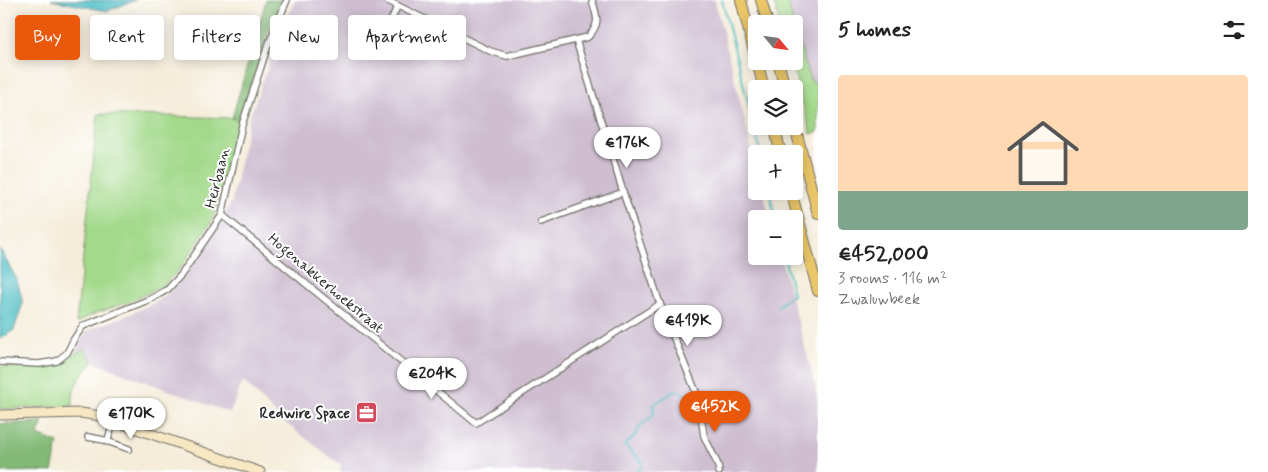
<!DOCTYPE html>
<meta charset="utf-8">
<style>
body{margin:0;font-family:Mynerve,sans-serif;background:#f6f6f6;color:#222;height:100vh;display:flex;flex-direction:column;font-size:19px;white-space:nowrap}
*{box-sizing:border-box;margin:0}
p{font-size:16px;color:#767676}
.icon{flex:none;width:28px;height:28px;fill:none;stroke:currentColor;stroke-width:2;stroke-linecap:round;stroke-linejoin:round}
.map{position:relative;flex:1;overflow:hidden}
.side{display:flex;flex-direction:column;background:#fff;width:450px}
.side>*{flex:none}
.top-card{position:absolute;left:15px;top:15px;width:475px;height:45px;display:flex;gap:10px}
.needle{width:32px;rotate:119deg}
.fabs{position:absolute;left:748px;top:15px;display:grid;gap:10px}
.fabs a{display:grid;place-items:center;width:55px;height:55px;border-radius:5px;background:#fff;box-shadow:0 2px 12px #0003;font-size:25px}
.price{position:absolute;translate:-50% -42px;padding:0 11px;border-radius:18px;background:#fff;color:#222;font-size:16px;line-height:32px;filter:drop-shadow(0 1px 2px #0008)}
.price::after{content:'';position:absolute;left:50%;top:30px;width:15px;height:11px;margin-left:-8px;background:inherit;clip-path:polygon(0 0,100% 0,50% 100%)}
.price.current{background:#ea580c;color:#fff}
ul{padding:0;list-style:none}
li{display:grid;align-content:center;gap:10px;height:265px;padding:0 20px}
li+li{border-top:1px solid #e0e0e0}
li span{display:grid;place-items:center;height:155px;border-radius:5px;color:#555}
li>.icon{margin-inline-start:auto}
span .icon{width:90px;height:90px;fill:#fffc;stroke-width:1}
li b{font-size:21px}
h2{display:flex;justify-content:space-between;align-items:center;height:60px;padding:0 20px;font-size:21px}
.tag{padding:0 18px;border-radius:5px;background:#fff;box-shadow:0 2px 12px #0003;font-size:18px;line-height:45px}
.tag.current{background:#ea580c;color:#fff}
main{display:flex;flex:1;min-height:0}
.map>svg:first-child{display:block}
</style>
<main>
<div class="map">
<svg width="818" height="472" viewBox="0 0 818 472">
<rect width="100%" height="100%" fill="#fff"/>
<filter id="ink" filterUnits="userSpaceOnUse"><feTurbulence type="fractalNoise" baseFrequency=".02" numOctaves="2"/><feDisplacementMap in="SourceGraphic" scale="10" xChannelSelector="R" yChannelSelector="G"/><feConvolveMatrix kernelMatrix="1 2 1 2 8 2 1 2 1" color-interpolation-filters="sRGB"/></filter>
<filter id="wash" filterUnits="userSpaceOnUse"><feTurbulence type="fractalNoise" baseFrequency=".0096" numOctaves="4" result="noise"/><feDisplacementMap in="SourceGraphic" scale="20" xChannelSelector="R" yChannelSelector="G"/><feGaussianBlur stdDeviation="1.12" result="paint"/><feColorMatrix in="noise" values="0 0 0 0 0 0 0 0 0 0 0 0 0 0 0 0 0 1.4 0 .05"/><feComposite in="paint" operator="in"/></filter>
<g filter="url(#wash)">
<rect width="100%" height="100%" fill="#f5edda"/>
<!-- industrial -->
<g fill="#cebed0">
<path d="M295,0h420l41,167v24h7l7,28h-14v37h24l34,124 4,25v67h-478l1,-7 -58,-44 -40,-40 -13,32 -137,-51 -8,-13 -10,2 12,-20 43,-17 28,-13 18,-15 41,-59 15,-26 17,-82 28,-79z"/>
<path d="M787,0h31v84l-8,-4z"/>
</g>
<!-- green -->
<g fill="#a3d98a" stroke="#67825a">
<path d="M773,0h14l23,80 8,4v48l-7,2 -20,-73h3v-37h-14z"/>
<path d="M98,114l134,4 8,2 -23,88 -7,16 -30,45 -17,17 -34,16 -33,11 -20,10z"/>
<path d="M85,349l8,13c-14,17 -21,22 -20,44l-73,3v-43c19,1 43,6 61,-3 9,-4 13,-11 24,-14z"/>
</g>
<!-- forest -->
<g fill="#82b976" stroke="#567250">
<path d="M266,0h16l-15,36 -27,84 -8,-2z"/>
<path d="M43,422l-5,13 20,8 -6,29 -16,-1 -36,1v-48z"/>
</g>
<!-- water -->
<g fill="#51bfc6" stroke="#3e7578">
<path d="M51,0h85l-29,11z"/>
<path d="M0,249l17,31 6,23 -9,27 -14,9z"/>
</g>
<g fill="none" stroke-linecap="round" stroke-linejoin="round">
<!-- stream -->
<g stroke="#51bfc6" stroke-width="2">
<path d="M722,0l39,154"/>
<path d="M769,191l7,28"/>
<path d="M777,307c6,-4 9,-9 16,-12l-9,-39"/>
<path d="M637,472l5,-5v-5l-18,-17 10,-8 6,-11 12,-10 2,-3 -1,-8 20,-13 7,-1 11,7"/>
</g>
</g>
</g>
<g filter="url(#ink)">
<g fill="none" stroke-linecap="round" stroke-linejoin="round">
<defs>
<g id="street">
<path d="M386,0l104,51 17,5 81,-19c13,-14 9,-20 4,-37"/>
<path d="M576,40l47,152 37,112 38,93 6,39 14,29 1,7"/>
<path d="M376,54l21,-47"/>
<path d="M222,215l254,208 184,-119"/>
<path d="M541,222l82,-30"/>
<path d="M0,362l39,2 18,-3 10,-8 7,-14 9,-13 70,-28 15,-9 13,-14 41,-60 20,-90 25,-77 20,-48"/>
<path d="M88,437l16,3 25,9"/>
<path d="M107,442l7,-21"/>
</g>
<path id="secondary" d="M0,415l81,-2 19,3 160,56"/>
<g id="highway">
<path d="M741,0l15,59"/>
<path d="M761,0l7,24"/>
<path d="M757,61l7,28"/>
<path d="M778,61l7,28"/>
<path d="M794,123l24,91"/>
<path d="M774,126l7,28"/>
<path d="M791,191l27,100"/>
</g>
</defs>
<!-- street casing -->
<use href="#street" stroke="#726f68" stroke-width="8"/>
<!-- secondary casing -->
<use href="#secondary" stroke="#726f68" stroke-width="11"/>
<!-- highway casing -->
<use href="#highway" stroke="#726f68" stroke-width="12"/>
<!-- street -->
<use href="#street" stroke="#fff" stroke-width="5.5"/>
<!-- secondary -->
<use href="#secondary" stroke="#f7e8c3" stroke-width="9"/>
<!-- highway -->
<use href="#highway" stroke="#eac669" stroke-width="10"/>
</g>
</g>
<!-- icons -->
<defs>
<symbol id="office-square" viewBox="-11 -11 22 22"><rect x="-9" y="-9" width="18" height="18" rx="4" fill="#d1495b" stroke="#fff"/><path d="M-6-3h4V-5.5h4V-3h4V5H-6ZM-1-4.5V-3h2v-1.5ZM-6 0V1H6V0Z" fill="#fff"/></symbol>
</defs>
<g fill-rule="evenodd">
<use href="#office-square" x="354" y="400" width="25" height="25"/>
</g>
<g text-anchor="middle" stroke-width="4" stroke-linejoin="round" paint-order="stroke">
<!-- street labels -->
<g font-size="15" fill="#2b2b2b" stroke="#fff">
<text transform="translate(217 178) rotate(-76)" y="5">Heirbaan</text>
<text transform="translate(326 283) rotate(40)" y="5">Hogenakkerhoekstraat</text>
</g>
<!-- poi labels -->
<g font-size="15" font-weight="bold" fill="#2b2b2b" stroke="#fff" text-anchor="end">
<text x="350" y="418">Redwire Space</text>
</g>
</g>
</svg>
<div class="fabs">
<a><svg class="needle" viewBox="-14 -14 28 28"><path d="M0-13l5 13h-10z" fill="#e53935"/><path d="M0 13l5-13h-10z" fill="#767676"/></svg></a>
<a><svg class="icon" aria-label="layers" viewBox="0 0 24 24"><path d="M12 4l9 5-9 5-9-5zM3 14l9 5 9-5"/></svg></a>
<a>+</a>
<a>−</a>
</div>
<b class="price" style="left:627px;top:169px">€176K</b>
<b class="price" style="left:688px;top:347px">€419K</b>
<b class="price" style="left:432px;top:400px">€204K</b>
<b class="price current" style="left:715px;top:433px">€452K</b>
<b class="price" style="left:131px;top:440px">€170K</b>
<div class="top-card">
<a class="tag current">Buy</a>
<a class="tag">Rent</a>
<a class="tag">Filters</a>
<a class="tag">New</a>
<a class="tag">Apartment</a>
</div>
</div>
<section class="side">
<h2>5 homes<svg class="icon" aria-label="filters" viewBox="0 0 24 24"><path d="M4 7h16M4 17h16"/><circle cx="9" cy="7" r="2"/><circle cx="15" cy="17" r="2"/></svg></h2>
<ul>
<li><span style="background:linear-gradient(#ffd9b3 75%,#7fa58c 0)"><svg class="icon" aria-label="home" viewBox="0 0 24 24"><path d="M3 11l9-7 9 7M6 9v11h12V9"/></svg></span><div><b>€452,000</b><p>3 rooms · 116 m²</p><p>Zwaluwbeek</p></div></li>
</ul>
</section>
</main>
